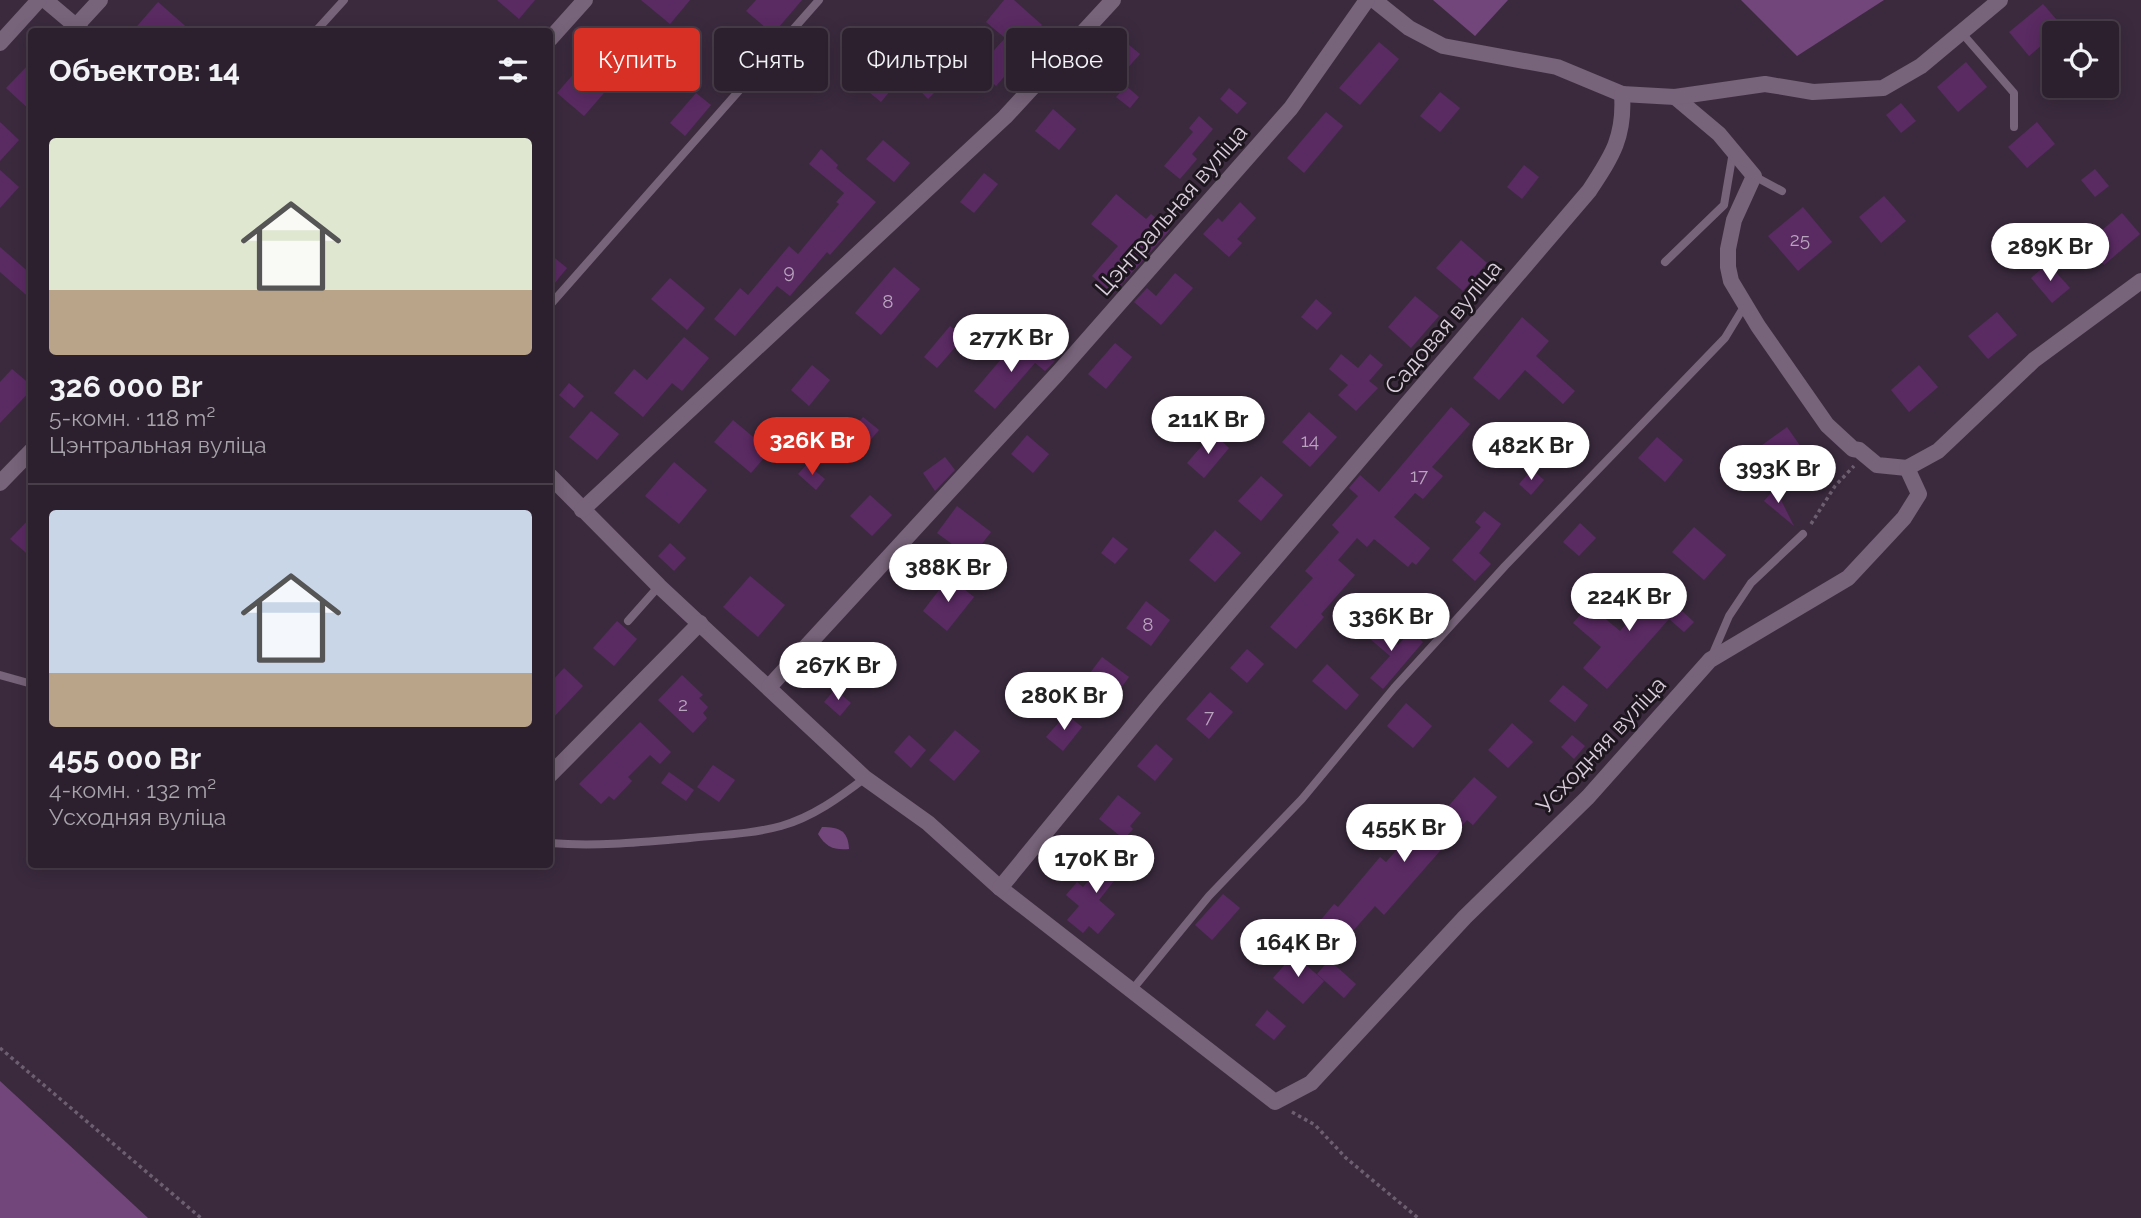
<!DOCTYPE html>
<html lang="ru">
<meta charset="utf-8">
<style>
body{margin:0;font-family:Raleway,sans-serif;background:#382d3a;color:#f1f3f6;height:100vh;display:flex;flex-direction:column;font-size:26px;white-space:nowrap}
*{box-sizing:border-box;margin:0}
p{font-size:23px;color:#a6a3aa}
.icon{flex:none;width:38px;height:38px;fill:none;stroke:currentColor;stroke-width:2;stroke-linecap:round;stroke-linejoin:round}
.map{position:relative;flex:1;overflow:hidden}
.details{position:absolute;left:28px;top:28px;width:525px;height:840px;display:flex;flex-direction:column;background:#2c202e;border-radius:7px;box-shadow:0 4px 18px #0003,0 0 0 2px #483e4a}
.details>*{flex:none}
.hud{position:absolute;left:574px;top:28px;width:665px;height:63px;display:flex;gap:14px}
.buttons{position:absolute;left:2042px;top:21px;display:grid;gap:14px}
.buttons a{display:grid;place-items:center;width:77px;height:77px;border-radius:7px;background:#2c202e;box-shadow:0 4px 18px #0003,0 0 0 2px #483e4a;font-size:35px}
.price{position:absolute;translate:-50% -60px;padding:0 16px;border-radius:24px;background:#fff;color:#222;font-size:23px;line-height:46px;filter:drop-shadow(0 2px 4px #0008)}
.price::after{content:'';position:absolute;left:50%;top:42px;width:21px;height:16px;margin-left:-10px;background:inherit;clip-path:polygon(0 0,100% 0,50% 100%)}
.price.selected{background:#d93025;color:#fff}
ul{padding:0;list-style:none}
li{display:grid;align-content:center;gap:14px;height:371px;padding:0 21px}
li+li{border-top:2px solid #483e4a}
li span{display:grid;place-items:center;height:217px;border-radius:7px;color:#555}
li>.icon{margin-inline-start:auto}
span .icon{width:126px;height:126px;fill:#fffc;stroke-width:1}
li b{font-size:30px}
h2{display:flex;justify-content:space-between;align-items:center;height:84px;padding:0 21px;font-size:30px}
.tag{padding:0 24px;border-radius:7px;background:#2c202e;box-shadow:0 4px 18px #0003,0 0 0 2px #483e4a;font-size:24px;line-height:63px}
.tag.selected{background:#d93025;color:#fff}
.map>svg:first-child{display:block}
</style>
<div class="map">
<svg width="2141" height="1218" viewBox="0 0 2141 1218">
<rect width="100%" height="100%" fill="#3b2a3e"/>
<!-- green -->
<g fill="#72467b">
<path d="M1433,0h75l-33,36z"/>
<path d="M1741,0h143l-87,56z"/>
<path d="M822,827c18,0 26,4 27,22 -16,1 -23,-2 -31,-15z"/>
<path d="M0,1081l148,137h-148z"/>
</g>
<!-- building -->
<g fill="#5a2a63">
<path d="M497,0h38l-16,19z"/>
<path d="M641,0h49l-20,24z"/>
<path d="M756,0h46l-29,34 -27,-23z"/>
<path d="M1004,0h10l28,25 -18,19 5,4 -33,38 -19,-17 28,-31 -19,-16z"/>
<path d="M158,2l34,30h-60z"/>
<path d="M2043,4l20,23 -34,29 -20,-24z"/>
<path d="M897,30l17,16 -3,3 33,34 -16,16 -24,-25 -23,28 -28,-23z"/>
<path d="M1118,36l22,18 -15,17 -21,-18z"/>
<path d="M1379,42l20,17 -39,46 -21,-17z"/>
<path d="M32,61v51l-26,-24z"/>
<path d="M1966,62l21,25 -29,25 -21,-25z"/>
<path d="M577,70l27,23 -20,23 -27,-23z"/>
<path d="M1126,86l13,11 -9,11 -14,-11z"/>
<path d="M1229,88l18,15 -10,11 -17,-15z"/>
<path d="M1440,92l20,16 -20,24 -20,-16z"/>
<path d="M696,93l15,12 -26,31 -15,-13z"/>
<path d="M1901,103l15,18 -15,12 -15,-18z"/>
<path d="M1053,109l23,20 -17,21 -24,-19z"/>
<path d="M1326,112l17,14 -39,47 -17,-15z"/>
<path d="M1199,116l14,13 -21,25 5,5 -17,20 -16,-13 29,-34 -4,-4z"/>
<path d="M0,122l19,18 -19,21z"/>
<path d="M2037,122l18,22 -28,24 -19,-21z"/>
<path d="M883,140l27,23 -16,19 -28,-23z"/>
<path d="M821,149l17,16 -2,3 40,34 -46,53 -3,-3 -37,44 -13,-10 -42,50 -21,-17 26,-31 8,7 41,-49 9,8 41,-50 -3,-2 8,-9 -35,-29z"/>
<path d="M1524,165l15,12 -17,22 -15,-12z"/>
<path d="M2095,169l14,17 -14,11 -14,-17z"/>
<path d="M0,170l19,17 -19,21z"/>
<path d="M984,173l14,11 -24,29 -14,-11z"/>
<path d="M1116,194l30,25 5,-5 19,16 -57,64 -21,-18 26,-30 -27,-22z"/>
<path d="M1884,196l22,25 -25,22 -22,-26z"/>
<path d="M1240,202l16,16 -19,21 5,4 -13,14 -26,-23 15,-16 4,4z"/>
<path d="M1803,207l29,35 -34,29 -30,-35z"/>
<path d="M2122,213l18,21 -36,31 -18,-21z"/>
<path d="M1461,240l26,23 -24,28 -27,-23z"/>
<path d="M0,247l32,28v25l-32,-28z"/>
<path d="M550,254l17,14 -17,21z"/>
<path d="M2048,263l22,25 -18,15 -21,-25z"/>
<path d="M894,267l26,22 -39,46 -26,-22z"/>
<path d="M1175,273l18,15 -32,37 -27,-23 13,-14 9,8z"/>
<path d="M670,278l35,30 -18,22 -36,-31z"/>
<path d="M1415,296l24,20 -28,32 -23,-21z"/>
<path d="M1316,299l16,14 -15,17 -16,-13z"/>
<path d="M1997,312l20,23 -29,24 -20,-23z"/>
<path d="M1522,317l27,24 -13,15 39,35 -12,13 -38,-34 -26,30 -26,-22z"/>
<path d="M950,326l14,11 -27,31 -13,-11z"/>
<path d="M684,337l25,21 -27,33 -10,-8 -29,34 -29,-24 20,-24 13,11z"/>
<path d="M1030,340l25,21 -10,10 -10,-8 -40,46 -21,-18 28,-33 7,6z"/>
<path d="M1115,343l17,14 -26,32 -18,-15z"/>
<path d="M1341,354l17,14 12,-14 13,11 -14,16 9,7 -22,23 -18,-16 10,-10 -19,-16z"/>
<path d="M812,365l18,15 -21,26 -18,-16z"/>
<path d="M1919,365l19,22 -29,25 -18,-22z"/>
<path d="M12,369l20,17v3l-32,34v-41z"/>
<path d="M569,383l15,13 -10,12 -15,-13z"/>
<path d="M1451,407l19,17 -38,43 11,9 -20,23 -8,-6 -21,24 36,31 -14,17 -4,-3 -4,5 -34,-28 -7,8 -10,-9 -19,22 17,15 -34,39 3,3 -28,32 -26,-22 43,-49 -8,-7 34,-39 -7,-7 26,-29 -9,-8 11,-13 19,17z"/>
<path d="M591,411l28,23 -22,26 -28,-23z"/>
<path d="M1309,412l28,25 -27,30 -28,-25z"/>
<path d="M863,417l16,13 -20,23 -16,-13z"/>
<path d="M733,420l37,31 -19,22 -37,-31z"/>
<path d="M1787,427l19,27 -43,30 -9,-8 17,-19 -9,-12z"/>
<path d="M1213,433l16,15 -25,30 -17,-15z"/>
<path d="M1027,435l22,19 -16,19 -22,-19z"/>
<path d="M1657,437l26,23 -18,22 -27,-24z"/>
<path d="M945,457l10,13 -20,21 -12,-18z"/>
<path d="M674,462l33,28 -28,34 -34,-28z"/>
<path d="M807,464l18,15 -9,11 -18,-16z"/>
<path d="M1532,469l12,11 -13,15 -12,-11z"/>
<path d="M1261,476l22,19 -22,26 -23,-20z"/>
<path d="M1775,488l19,38 -30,-25z"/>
<path d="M870,495l22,20 -20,21 -22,-20z"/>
<path d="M957,506l34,26 -20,26 -34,-25z"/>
<path d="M1484,511l17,13 -22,29 12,11 -16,17 -23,-21 29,-33 -6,-5z"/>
<path d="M32,516v42l-22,-19z"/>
<path d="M1580,523l16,15 -17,18 -16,-14z"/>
<path d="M1694,527l32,28 -22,25 -32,-28z"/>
<path d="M1215,530l26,23 -26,29 -26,-22z"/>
<path d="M1113,537l15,12 -13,15 -14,-11z"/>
<path d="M670,543l16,15 -12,13 -16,-15z"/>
<path d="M750,576l35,29 -27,32 -35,-30z"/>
<path d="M949,577l25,20 -27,34 -24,-20z"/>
<path d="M1662,583l23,19 -6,6 15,14 -10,10 -15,-13 -62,70 -24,-21 18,-21 -28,-24 16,-18 31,26z"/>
<path d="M1146,601l24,19 -19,26 -25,-18z"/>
<path d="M617,621l20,18 -23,27 -21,-18z"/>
<path d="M1371,621l27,24 13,-14 12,11 -40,47 -13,-11 20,-22 -28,-24z"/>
<path d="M1247,649l17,15 -17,19 -17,-15z"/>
<path d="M1102,657l27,20 -18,24 -27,-20z"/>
<path d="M1327,664l32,31 -13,15 -34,-29z"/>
<path d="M564,668l19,18 -33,35v-38z"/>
<path d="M682,675l21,20 -4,3 9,9 -5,6 4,5 -14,15 -35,-33z"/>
<path d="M1563,685l25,20 -13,17 -26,-21z"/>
<path d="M835,689l16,14 -11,13 -16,-14z"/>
<path d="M1210,692l23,20 -24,27 -23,-20z"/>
<path d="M1406,703l26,23 -19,22 -26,-22z"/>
<path d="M1066,714l16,13 -19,24 -17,-14z"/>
<path d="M640,722l31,30 -11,12 -10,-9 -22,22 4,4 -18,19 -5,-4 -8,8 -22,-20z"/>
<path d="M1512,723l21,19 -25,26 -20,-18z"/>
<path d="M955,730l25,21 -26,30 -25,-21z"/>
<path d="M909,735l17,15 -15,18 -17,-16z"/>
<path d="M1572,735l13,11 -11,13 -13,-12z"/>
<path d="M1156,744l17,15 -18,22 -18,-15z"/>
<path d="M713,765l22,15 -16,22 -22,-15z"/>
<path d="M669,772l25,18 -8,11 -25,-18z"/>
<path d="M1474,777l23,20 -24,28 -6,-5 -83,95 -9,-9 -38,43 -23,-21 20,-24 4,3 42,-50 6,5 43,-49 7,7z"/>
<path d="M1118,795l23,18 -11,13 3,3 -9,10 -25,-20z"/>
<path d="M1120,848l12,10 -33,42 16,14 -17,20 -9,-8 -6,7 -16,-13 12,-14 -13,-11 11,-13 6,5 23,-27 3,2z"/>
<path d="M1223,894l17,14 -28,32 -17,-15z"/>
<path d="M1294,954l30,27 -21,23 -30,-26z"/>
<path d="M1329,960l27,24 -12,14 -27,-24z"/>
<path d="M1267,1010l19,16 -12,14 -19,-15z"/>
</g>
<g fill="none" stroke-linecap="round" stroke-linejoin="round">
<!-- path -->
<g stroke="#6d5e70" stroke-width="3.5" stroke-dasharray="3.5 3.5" stroke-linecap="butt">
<path d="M1811,524l24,-38 19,-20"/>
<path d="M0,1048l201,170"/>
<path d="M1292,1112l23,13 31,33 72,60"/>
</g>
<!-- service -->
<g stroke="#77637a" stroke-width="8">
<path d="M315,32l29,-32"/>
<path d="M1961,32l53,61v34"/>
<path d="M1754,176l28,15"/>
<path d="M1665,262l59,-57 9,-53"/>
<path d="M550,305l269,-305"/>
<path d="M628,621l31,-35"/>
<path d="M1711,658l18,-42 22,-33 52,-49"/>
<path d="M0,675l32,9"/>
<path d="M550,843c46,4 94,-1 140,-5 30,-3 62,-4 91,-12 32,-9 59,-29 84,-48"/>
<path d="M1132,990l77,-94 93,-97 92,-111 111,-122 220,-228 20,-33"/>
</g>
<!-- minor -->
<g stroke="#77637a" stroke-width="16">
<path d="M45,0l38,32"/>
<path d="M1374,0l35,28 34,18 114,21 65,27"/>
<path d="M77,25l23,-25"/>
<path d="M550,39l35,-39"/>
<path d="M0,43l39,-43"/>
<path d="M1675,97l44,37 35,42 -20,44 -6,29v18l3,14 27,45 69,99 26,24 6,1 18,15 30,3"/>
<path d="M550,476l109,110 206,192 63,45 72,65 275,214 36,-19 154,-166 123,-120 122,-137 138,-82 56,-60 15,-24 -12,-26 31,-17 96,-91 107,-79"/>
<path d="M0,483l32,-33"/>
<path d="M582,510l423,-393 108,-117"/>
<path d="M769,687l289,-314 233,-265 76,-108"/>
<path d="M550,775l150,-152"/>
<path d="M1000,888l155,-189 434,-508c23,-35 36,-54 33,-97l53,3 90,-13 48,8 70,-4 38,-22 79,-66"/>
</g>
</g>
<g text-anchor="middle" stroke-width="6" stroke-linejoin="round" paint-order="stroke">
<!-- number labels -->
<g font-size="19" fill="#b8a4bc">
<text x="1800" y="246">25</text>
<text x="789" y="278">9</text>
<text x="888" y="308">8</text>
<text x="1310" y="447">14</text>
<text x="1419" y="482">17</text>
<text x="1148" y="631">8</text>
<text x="683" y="711">2</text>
<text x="1209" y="723">7</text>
</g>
<!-- street labels -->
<g font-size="23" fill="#d8cdda" stroke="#1e161f">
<text transform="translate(1171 210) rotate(-49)" y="8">Цэнтральная вуліца</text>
<text transform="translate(1443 327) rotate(-50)" y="8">Садовая вуліца</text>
<text transform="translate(1601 745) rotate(-47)" y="8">Усходняя вуліца</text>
</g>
</g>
</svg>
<div class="buttons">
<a><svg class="icon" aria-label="locate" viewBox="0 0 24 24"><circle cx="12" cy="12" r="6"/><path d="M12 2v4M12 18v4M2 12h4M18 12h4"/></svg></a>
</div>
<b class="price" style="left:2050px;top:283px">289K Br</b>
<b class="price" style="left:1011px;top:374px">277K Br</b>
<b class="price" style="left:1208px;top:456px">211K Br</b>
<b class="price selected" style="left:812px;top:477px">326K Br</b>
<b class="price" style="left:1531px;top:482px">482K Br</b>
<b class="price" style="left:1778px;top:505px">393K Br</b>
<b class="price" style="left:948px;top:604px">388K Br</b>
<b class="price" style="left:1629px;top:633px">224K Br</b>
<b class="price" style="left:1391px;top:653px">336K Br</b>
<b class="price" style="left:838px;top:702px">267K Br</b>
<b class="price" style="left:1064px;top:732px">280K Br</b>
<b class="price" style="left:1404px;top:864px">455K Br</b>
<b class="price" style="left:1096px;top:895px">170K Br</b>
<b class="price" style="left:1298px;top:979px">164K Br</b>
<div class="hud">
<a class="tag selected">Купить</a>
<a class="tag">Снять</a>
<a class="tag">Фильтры</a>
<a class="tag">Новое</a>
</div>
<section class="details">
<h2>Объектов: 14<svg class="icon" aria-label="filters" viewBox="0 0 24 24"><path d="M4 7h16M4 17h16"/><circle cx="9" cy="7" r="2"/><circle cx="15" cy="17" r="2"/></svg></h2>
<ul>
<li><span style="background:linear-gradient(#dfe7d0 70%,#b9a48a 0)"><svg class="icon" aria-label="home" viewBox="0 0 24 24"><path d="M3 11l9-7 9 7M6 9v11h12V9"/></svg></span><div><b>326 000 Br</b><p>5-комн. · 118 m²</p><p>Цэнтральная вуліца</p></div></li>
<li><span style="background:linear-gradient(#c9d6e8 75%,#b9a48a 0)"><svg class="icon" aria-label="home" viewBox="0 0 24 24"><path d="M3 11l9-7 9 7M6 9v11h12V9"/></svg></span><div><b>455 000 Br</b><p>4-комн. · 132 m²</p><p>Усходняя вуліца</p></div></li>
</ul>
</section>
</div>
